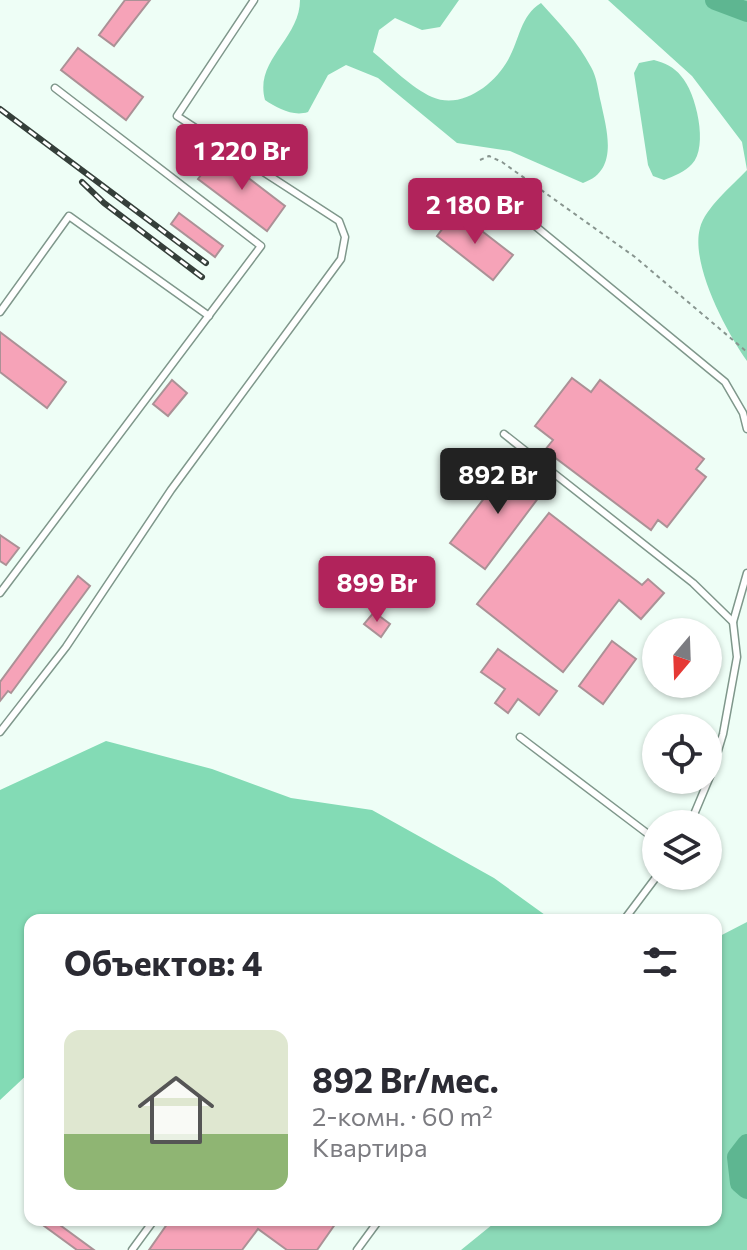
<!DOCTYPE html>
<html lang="ru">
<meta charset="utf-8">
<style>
body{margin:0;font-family:Commissioner,sans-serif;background:#f7f7f7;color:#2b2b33;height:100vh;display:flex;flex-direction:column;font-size:30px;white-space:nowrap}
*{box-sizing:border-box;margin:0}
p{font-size:26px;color:#7c7c81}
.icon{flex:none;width:44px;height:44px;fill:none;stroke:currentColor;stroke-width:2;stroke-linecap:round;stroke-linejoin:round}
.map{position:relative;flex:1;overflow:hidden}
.details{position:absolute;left:24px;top:914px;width:698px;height:312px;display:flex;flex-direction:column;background:#fff;border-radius:16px;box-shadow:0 2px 6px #0004}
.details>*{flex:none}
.needle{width:52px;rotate:199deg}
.buttons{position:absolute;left:642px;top:618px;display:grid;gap:16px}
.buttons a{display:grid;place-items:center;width:80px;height:80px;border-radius:50%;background:#fff;box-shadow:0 2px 6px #0004;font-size:40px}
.price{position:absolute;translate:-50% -68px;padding:0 18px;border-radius:8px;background:#b1235b;color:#fff;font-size:26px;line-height:52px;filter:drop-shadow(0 2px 4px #0008)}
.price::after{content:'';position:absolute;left:50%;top:48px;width:24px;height:18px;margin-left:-12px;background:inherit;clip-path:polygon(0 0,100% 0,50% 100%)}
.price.active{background:#222;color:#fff}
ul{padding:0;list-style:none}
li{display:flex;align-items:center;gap:24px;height:200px;padding:0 40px}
li span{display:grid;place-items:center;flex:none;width:224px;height:160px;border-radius:16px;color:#555}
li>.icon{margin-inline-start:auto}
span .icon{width:96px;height:96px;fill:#fffc;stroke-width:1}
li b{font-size:34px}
h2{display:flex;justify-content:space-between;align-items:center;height:96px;padding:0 40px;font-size:34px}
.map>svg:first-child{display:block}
</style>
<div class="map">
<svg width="747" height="1250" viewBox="0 0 747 1250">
<rect width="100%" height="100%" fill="#eefef6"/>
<!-- green -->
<g fill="#8cdab8">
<path d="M300,0h159l-19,27 -18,3 -27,-12 -16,12 -6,22c17,14 39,36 59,45 29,13 62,-12 76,-37 12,-21 12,-44 33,-57 18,20 37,39 50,64 6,10 7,24 10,36 6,28 18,68 -18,80l-73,-32 -53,-8 -79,-65 -32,-13 -18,10 -20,37c-15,5 -31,-4 -43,-12 -11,-40 35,-61 35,-100z"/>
<path d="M608,0h139v361c-20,-28 -57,-97 -47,-133 5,-20 32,-42 47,-58l-5,-28 -50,-66z"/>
<path d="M654,60c11,3 20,7 27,16 15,16 28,71 11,88 -7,8 -18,12 -28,16l-11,-4 -5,-11 -14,-92 5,-10z"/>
<path d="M747,922v328h-286l37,-30h218v-282z"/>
</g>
<!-- forest -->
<path fill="#83dbb5" d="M106,741l106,28 79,29 81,12 122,68 58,42h-522v152l-30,28v-310z"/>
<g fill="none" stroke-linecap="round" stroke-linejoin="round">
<!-- river -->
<g stroke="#5eb691" stroke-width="20">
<path d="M715,0l32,12"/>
<path d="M747,1144l-10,13 3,26 7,6"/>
</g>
</g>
<!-- building -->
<g fill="#f6a3b8" stroke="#ab9196" stroke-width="2">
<path d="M125,0h25l-36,46 -15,-11z"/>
<path d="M78,48l65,49 -17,23 -65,-50z"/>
<path d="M217,154l68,52 -18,25 -69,-52z"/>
<path d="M456,211l57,44 -20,25 -56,-44z"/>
<path d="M179,213l44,33 -8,11 -44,-33z"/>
<path d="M0,332l66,50 -19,26 -47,-36z"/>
<path d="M572,378l19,14 9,-12 104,79 -8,10 10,8 -39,50 -9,-7 -7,10 -106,-80 8,-10 -18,-14z"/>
<path d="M172,380l15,13 -19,23 -15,-12z"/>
<path d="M511,463l34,26 -60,80 -35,-26z"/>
<path d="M549,513l93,72 6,-6 16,14 -23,26 -22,-19 -56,72 -86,-68z"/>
<path d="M0,535l19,13 -13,17 -6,-4z"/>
<path d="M78,576l12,10 -79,107 -3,-2 -8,10v-19z"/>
<path d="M374,612l16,12 -9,13 -17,-13z"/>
<path d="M612,641l24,18 -33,45 -24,-18z"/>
<path d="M498,649l59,42 -18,24 -21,-16 -10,14 -13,-10 10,-14 -24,-17z"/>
<path d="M36,1220h17l41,30h-17z"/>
<path d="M170,1220h168l-21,30h-30l-29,-21 -16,21h-93z"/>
</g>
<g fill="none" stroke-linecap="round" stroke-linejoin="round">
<defs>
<g id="service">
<path d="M483,183l242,199 18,31 4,16"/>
<path d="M0,312l69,-96 140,100"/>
<path d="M504,434l189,149 40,39"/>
<path d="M0,593l261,-347 -206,-158"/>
<path d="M0,732l66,-85 105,-157 170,-231 4,-22 -6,-16 -162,-105 77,-116"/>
<path d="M520,737l136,103"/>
<path d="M690,824l21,-50 12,-40 14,-77 -4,-35 14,-49"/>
<path d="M624,920l33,-44"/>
<path d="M132,1250l22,-30"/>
<path d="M357,1250l22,-30"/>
</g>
</defs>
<!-- service casing -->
<use href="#service" stroke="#7f978b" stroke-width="9"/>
<!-- path -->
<path stroke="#88958f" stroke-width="2" stroke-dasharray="4 4" stroke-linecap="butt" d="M480,160l9,-4 13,6 133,95 112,95"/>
<!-- service -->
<use href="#service" stroke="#fff" stroke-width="6"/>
<defs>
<g id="rail">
<path d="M0,109l206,154"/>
<path d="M82,182l22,21 98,74"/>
</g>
</defs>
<!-- rail casing -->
<use href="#rail" stroke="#353f3a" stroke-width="6"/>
<!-- rail -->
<use href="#rail" stroke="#fff" stroke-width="3" stroke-dasharray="9" stroke-linecap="butt"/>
</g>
</svg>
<div class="buttons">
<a><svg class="needle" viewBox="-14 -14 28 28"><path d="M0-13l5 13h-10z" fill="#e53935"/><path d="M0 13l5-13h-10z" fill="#7c7c81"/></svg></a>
<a><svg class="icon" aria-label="locate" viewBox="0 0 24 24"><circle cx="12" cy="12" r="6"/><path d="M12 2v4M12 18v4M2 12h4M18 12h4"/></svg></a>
<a><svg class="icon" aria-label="layers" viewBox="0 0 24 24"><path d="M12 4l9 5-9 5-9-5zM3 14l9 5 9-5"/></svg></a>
</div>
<b class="price" style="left:242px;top:192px">1 220 Br</b>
<b class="price" style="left:475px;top:246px">2 180 Br</b>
<b class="price active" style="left:498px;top:516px">892 Br</b>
<b class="price" style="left:377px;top:624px">899 Br</b>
<section class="details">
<h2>Объектов: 4<svg class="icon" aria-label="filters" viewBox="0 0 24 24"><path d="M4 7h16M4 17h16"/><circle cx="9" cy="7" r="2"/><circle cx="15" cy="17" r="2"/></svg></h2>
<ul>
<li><span style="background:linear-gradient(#dfe7d0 65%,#8fb573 0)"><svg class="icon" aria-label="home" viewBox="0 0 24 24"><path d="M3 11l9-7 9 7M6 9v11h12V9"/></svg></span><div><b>892 Br/мес.</b><p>2-комн. · 60 m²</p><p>Квартира</p></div></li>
</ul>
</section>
</div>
